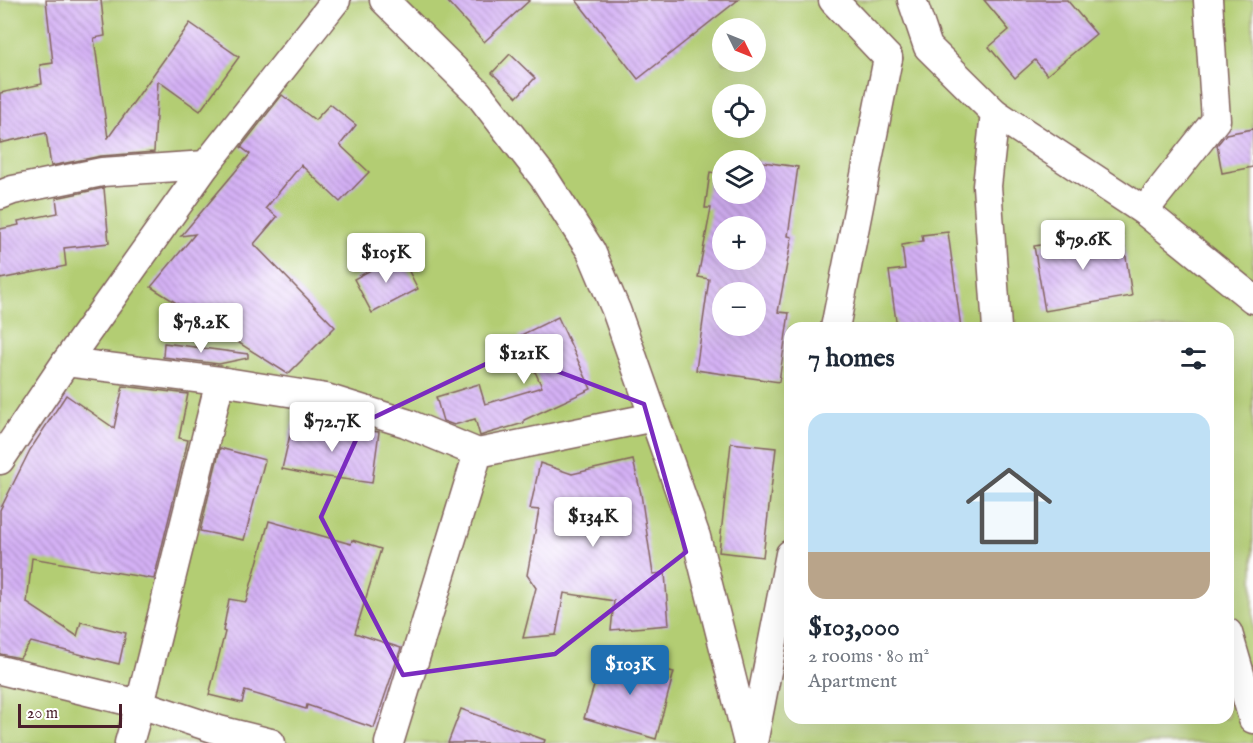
<!DOCTYPE html>
<meta charset="utf-8">
<style>
body{margin:0;font-family:"IM FELL English",serif;background:#f2f2f3;color:#1f2937;height:100vh;display:flex;flex-direction:column;font-size:22px;white-space:nowrap}
*{box-sizing:border-box;margin:0}
p{font-size:20px;color:#747a83}
.icon{flex:none;width:33px;height:33px;fill:none;stroke:currentColor;stroke-width:2;stroke-linecap:round;stroke-linejoin:round}
.map{position:relative;flex:1;overflow:hidden}
.side{position:absolute;left:784px;top:322px;width:450px;height:402px;display:flex;flex-direction:column;background:#fff;border-radius:18px;box-shadow:0 6px 24px #0002}
.side>*{flex:none}
.needle{width:39px;rotate:133deg}
.tools{position:absolute;left:712px;top:18px;display:grid;gap:12px}
.tools a{display:grid;place-items:center;width:54px;height:54px;border-radius:50%;background:#fff;box-shadow:0 6px 24px #0002;font-size:30px}
.scale{position:absolute;left:18px;bottom:15px;width:104px;box-sizing:border-box;padding-left:6px;border:3px solid #4a1f2b;border-top:0;font-size:16px;line-height:21px;white-space:nowrap;color:#4a1f2b;-webkit-text-stroke:4px #fff;paint-order:stroke}
.price{position:absolute;translate:-50% -51px;padding:0 14px;border-radius:6px;background:#fff;color:#222;font-size:20px;line-height:39px;filter:drop-shadow(0 2px 3px #0008)}
.price::after{content:'';position:absolute;left:50%;top:36px;width:18px;height:14px;margin-left:-9px;background:inherit;clip-path:polygon(0 0,100% 0,50% 100%)}
.price.current{background:#1f6fb2;color:#fff}
ul{padding:0;list-style:none}
li{display:grid;align-content:center;gap:12px;height:318px;padding:0 24px}
li span{display:grid;place-items:center;height:186px;border-radius:18px;color:#555}
li>.icon{margin-inline-start:auto}
span .icon{width:108px;height:108px;fill:#fffc;stroke-width:1}
li b{font-size:26px}
h2{display:flex;justify-content:space-between;align-items:center;height:72px;padding:0 24px;font-size:26px}
.map>svg:first-child{display:block}
</style>
<div class="map">
<svg width="1253" height="743" viewBox="0 0 1253 743">
<defs>
<pattern id="building-back-hatch" width="6" height="6" patternUnits="userSpaceOnUse" patternTransform="scale(1.5)"><rect width="6" height="6" fill="#d4b1f5"/><path d="M-1 5l2 2M0 0l6 6M5-1l2 2" fill="none" stroke="#ae8fc7"/></pattern>
</defs>
<rect width="100%" height="100%" fill="#fff"/>
<filter id="ink" filterUnits="userSpaceOnUse"><feTurbulence type="fractalNoise" baseFrequency=".0167" numOctaves="2"/><feDisplacementMap in="SourceGraphic" scale="12" xChannelSelector="R" yChannelSelector="G"/><feConvolveMatrix kernelMatrix="1 2 1 2 8 2 1 2 1" color-interpolation-filters="sRGB"/></filter>
<filter id="wash" filterUnits="userSpaceOnUse"><feTurbulence type="fractalNoise" baseFrequency=".008" numOctaves="4" result="noise"/><feDisplacementMap in="SourceGraphic" scale="24" xChannelSelector="R" yChannelSelector="G"/><feGaussianBlur stdDeviation="1.35" result="paint"/><feColorMatrix in="noise" values="0 0 0 0 0 0 0 0 0 0 0 0 0 0 0 0 0 1.4 0 .05"/><feComposite in="paint" operator="in"/></filter>
<g filter="url(#wash)">
<rect width="100%" height="100%" fill="#eadfbb"/>
<!-- green -->
<path fill="#b3cd73" stroke="#7e764f" stroke-width="1.5" fill-rule="evenodd" d="M0,0h1253v743h-1253zM723,28h33v34h-33zM723,94h33v34h-33zM723,160h33v34h-33zM723,226h33v34h-33zM723,292h33v34h-33zM790,328h438v390h-438z"/>
<g id="blocks">
<!-- building -->
<g fill="url(#building-back-hatch)" fill-rule="evenodd">
<path d="M46,0h55l4,36 -11,2 14,100 82,-115 49,34 -39,54 -42,-30 -4,71 -53,4 -50,10 -5,-33 -46,10v-50l42,-9 -2,-19 13,-2z"/>
<path d="M446,0h84l-46,42z"/>
<path d="M576,0h162l-100,79z"/>
<path d="M984,0h83l29,34 -49,41 -12,-15 -20,18 -26,-31 20,-17z"/>
<path d="M510,54l25,24 -18,19 -25,-24z"/>
<path d="M282,95l33,25 15,-16 26,21 -16,20 29,27 -29,30 -39,-37 -35,43 11,9 -23,27 81,83 -47,47 -137,-87 44,-53 -14,2 69,-82 -9,-7z"/>
<path d="M1253,129v38l-31,6 -5,-28 9,-11z"/>
<path d="M756,161l42,6 -10,69 4,1 -14,75 11,1 -10,69 -83,-12 13,-91 -11,-2 13,-69h-6l5,-36 12,2 1,-9v29h33zM723,226h33v34h-33zM723,292h33v34h-33z"/>
<path d="M104,188l5,55 -45,5 2,18 -66,13v-50l19,-4 -1,-4 40,-8 -2,-15z"/>
<path d="M1122,231l10,65 -87,15 -11,-65z"/>
<path d="M948,232l13,96h-64l-8,-57 16,-2 -3,-24 21,-4 -1,-6z"/>
<path d="M400,254l18,35 -46,24 -18,-34z"/>
<path d="M558,317l33,72 -67,31v3l-38,11 -6,2 -5,-17 -21,6 -11,-4 -7,-24 43,-13 6,20 57,-17 -23,-51z"/>
<path d="M164,343l84,11v4l-29,6 -56,-7z"/>
<path d="M123,386l65,8 -9,44 9,2 -34,139 -122,-21 -5,45 50,33 4,-14 45,11 -7,31 -88,-22 -11,16 -20,-4v-144l30,-60 36,-55 48,33z"/>
<path d="M293,422l53,11v-5l33,4 -7,51 -51,-7v1l-39,-8z"/>
<path d="M731,443l45,5 -13,109 -44,-5z"/>
<path d="M220,448l45,12 -21,80 -44,-9z"/>
<path d="M633,460l8,34 12,80 12,-1 4,52 -58,5 3,-29 -50,-8 -8,42 -33,3 13,-50 -9,-13 12,-65 -9,-1 10,-46 32,11z"/>
<path d="M269,521l82,23 1,-4 29,9 -26,84 46,15 -27,80 -67,-23 -1,4 -61,-18 -3,12 -33,-8 16,-63 -2,-1 6,-32 17,3z"/>
<path d="M604,654l70,18 -18,67 -72,-21z"/>
<path d="M461,709l84,31 -1,3h-96z"/>
</g>
</g>
</g>
<g filter="url(#ink)">
<use href="#blocks" fill-opacity="0" stroke="#82625d" stroke-width="1.5"/>
<g fill="none" stroke-linecap="round" stroke-linejoin="round">
<defs>
<g id="minor">
<path d="M384,0l94,93 66,85 47,73 25,59 80,227 52,206"/>
<path d="M833,0l55,58"/>
<path d="M912,0l16,47 67,66 149,98 109,88"/>
<path d="M995,113l-8,73 10,142"/>
<path d="M0,195l13,-5 89,-18 104,-7"/>
<path d="M1144,211l72,-91 -8,-120"/>
<path d="M835,328l53,-270"/>
<path d="M66,362l154,19 106,17 80,25 72,30"/>
<path d="M0,460l66,-98 140,-197 130,-165"/>
<path d="M1228,633l25,86"/>
<path d="M0,670l140,34 79,26 52,13"/>
<path d="M129,743l11,-39 80,-323"/>
<path d="M389,743l89,-290 176,-36"/>
<path d="M753,743l37,-189"/>
</g>
</defs>
<!-- minor casing -->
<use href="#minor" stroke="#82625d" stroke-width="31"/>
<!-- minor -->
<use href="#minor" stroke="#fff" stroke-width="28"/>
</g>
</g>
<!-- marked area -->
<path fill="none" stroke="#7b2cbf" stroke-width="4.5" stroke-linejoin="round" d="M509,353l135,51 42,148 -131,102 -152,21 -82,-158 43,-95z"/>
</svg>
<div class="tools">
<a><svg class="needle" viewBox="-14 -14 28 28"><path d="M0-13l5 13h-10z" fill="#e53935"/><path d="M0 13l5-13h-10z" fill="#747a83"/></svg></a>
<a><svg class="icon" aria-label="locate" viewBox="0 0 24 24"><circle cx="12" cy="12" r="6"/><path d="M12 2v4M12 18v4M2 12h4M18 12h4"/></svg></a>
<a><svg class="icon" aria-label="layers" viewBox="0 0 24 24"><path d="M12 4l9 5-9 5-9-5zM3 14l9 5 9-5"/></svg></a>
<a>+</a>
<a>−</a>
</div>
<div class="scale">20 m</div>
<b class="price" style="left:1083px;top:271px">$79.6K</b>
<b class="price" style="left:386px;top:284px">$105K</b>
<b class="price" style="left:201px;top:354px">$78.2K</b>
<b class="price" style="left:524px;top:385px">$121K</b>
<b class="price" style="left:332px;top:453px">$72.7K</b>
<b class="price" style="left:593px;top:548px">$134K</b>
<b class="price current" style="left:630px;top:696px">$103K</b>
<section class="side">
<h2>7 homes<svg class="icon" aria-label="filters" viewBox="0 0 24 24"><path d="M4 7h16M4 17h16"/><circle cx="9" cy="7" r="2"/><circle cx="15" cy="17" r="2"/></svg></h2>
<ul>
<li><span style="background:linear-gradient(#bfe0f5 75%,#b9a48a 0)"><svg class="icon" aria-label="home" viewBox="0 0 24 24"><path d="M3 11l9-7 9 7M6 9v11h12V9"/></svg></span><div><b>$103,000</b><p>2 rooms · 80 m²</p><p>Apartment</p></div></li>
</ul>
</section>
</div>
